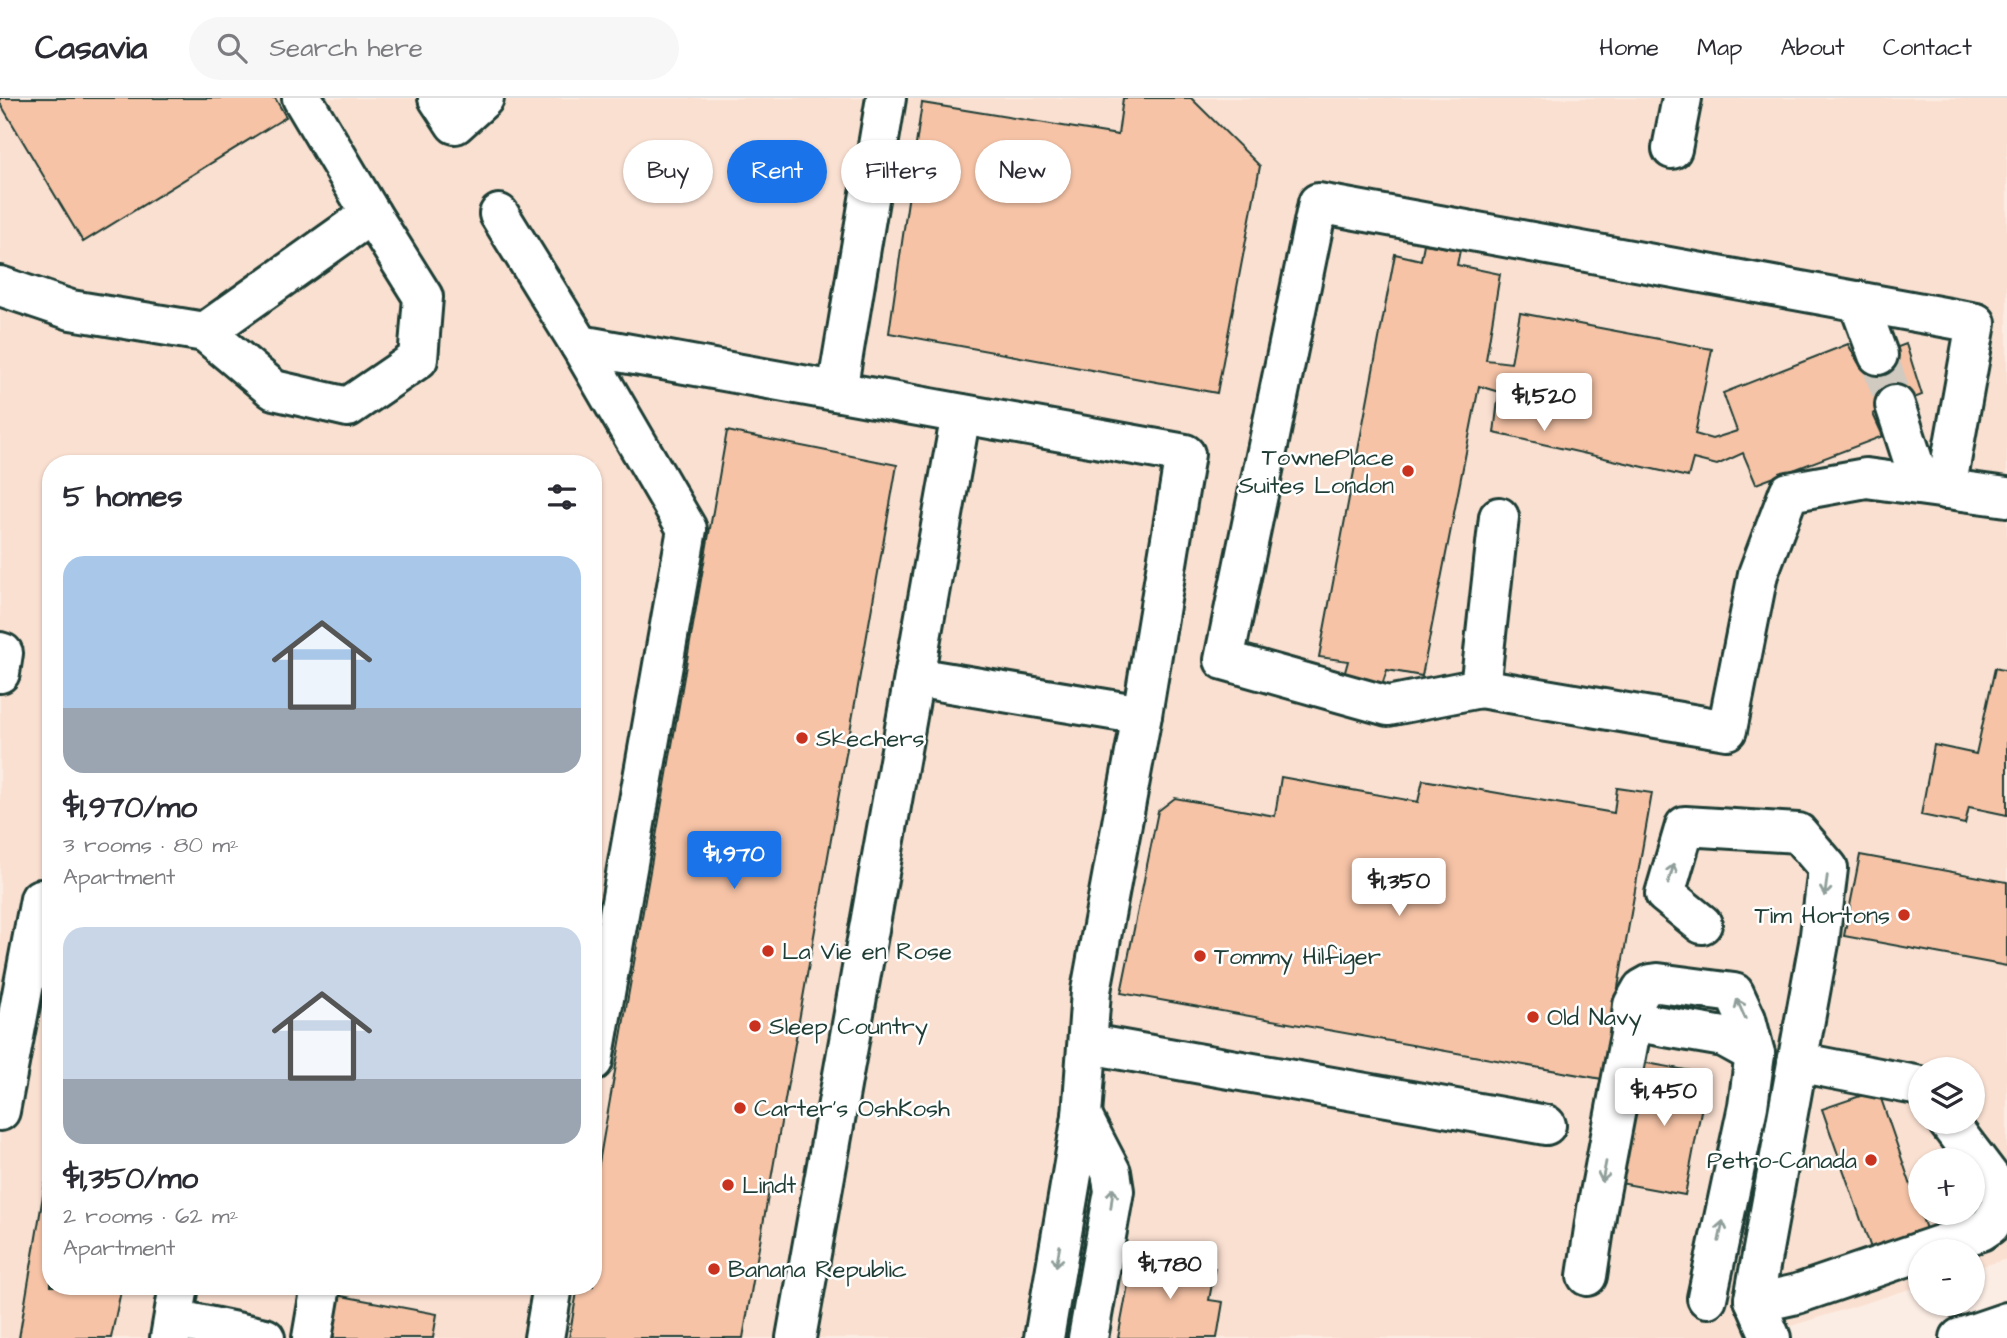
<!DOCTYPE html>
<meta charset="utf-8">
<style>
body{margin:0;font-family:"Architects Daughter",sans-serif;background:#f7f7f7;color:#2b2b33;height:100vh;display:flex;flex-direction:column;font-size:26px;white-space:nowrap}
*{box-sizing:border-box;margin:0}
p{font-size:23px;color:#7c7c81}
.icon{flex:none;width:38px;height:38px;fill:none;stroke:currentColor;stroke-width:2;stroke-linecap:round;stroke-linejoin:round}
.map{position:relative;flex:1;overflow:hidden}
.sheet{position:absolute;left:42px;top:357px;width:560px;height:840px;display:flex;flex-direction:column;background:#fff;border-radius:28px;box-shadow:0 2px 5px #0004}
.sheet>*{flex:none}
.banner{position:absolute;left:623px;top:42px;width:665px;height:63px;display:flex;gap:14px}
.tools{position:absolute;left:1908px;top:959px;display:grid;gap:14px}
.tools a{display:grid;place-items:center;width:77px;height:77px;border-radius:50%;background:#fff;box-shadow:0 2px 5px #0004;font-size:35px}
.price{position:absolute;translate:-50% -60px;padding:0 16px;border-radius:7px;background:#fff;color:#222;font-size:23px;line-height:46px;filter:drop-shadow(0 2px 4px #0008)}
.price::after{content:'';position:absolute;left:50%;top:42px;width:21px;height:16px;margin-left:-10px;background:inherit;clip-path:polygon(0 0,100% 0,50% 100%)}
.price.selected{background:#1a73e8;color:#fff}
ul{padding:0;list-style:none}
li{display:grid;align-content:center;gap:14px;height:371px;padding:0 21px}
li span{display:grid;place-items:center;height:217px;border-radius:21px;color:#555}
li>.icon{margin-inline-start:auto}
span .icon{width:126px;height:126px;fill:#fffc;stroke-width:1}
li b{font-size:30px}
h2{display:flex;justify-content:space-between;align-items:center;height:84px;padding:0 21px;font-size:30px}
.pill{padding:0 24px;border-radius:32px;background:#fff;box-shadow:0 2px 5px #0004;font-size:24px;line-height:63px}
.pill.selected{background:#1a73e8;color:#fff}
header{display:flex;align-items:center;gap:42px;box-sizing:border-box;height:98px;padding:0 35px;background:#fff;border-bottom:2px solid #e1e1e2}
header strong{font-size:33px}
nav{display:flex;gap:38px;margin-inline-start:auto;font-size:24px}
.search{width:490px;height:63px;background:#f7f7f7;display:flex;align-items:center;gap:18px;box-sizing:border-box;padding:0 24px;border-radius:38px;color:#7c7c81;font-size:26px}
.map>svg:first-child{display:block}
</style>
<header>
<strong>Casavia</strong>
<div class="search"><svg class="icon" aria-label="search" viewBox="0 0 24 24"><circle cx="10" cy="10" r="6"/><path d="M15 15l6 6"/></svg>Search here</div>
<nav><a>Home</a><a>Map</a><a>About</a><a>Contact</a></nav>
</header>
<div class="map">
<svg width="2007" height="1240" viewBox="0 0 2007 1240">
<rect width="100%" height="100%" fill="#fcede4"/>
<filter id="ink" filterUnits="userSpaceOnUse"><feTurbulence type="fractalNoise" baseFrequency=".0143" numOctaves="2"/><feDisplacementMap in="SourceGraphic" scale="14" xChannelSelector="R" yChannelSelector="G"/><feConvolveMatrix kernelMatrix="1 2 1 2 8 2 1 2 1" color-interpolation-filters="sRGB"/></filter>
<g filter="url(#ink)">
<!-- built -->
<path fill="#fae0d1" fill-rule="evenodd" d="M0,0h2007v1161l-35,10v-18h-52v35l-168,52h-1752zM51,366h542v822h-542zM1920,971h52v53h-52zM1920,1062h52v53h-52z"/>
<!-- building -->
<g fill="#f6c3a6" stroke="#1f3d34" stroke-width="2">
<path d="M0,0h275l11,19 -203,125 -83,-139z"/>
<path d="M1123,0h68l69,68 -43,227 -328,-60 33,-230 196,32z"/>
<path d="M1424,146l36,6 -3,15 43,9 -14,86 25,3 9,-50 192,36 -17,85 17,5 25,-8 -14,-38 125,-49 10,18 48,-18 16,51 -49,19 10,22 -127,48 -13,-31 -26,12 -24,-6 -5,18 -194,-44 5,-41 -20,-6 -57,290 -35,-6 -6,18 -38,-9 5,-18 -29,-4 76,-403 26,6z"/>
<path d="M727,333l170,34 -154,873h-174l9,-52h15v-89z"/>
<path d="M1995,570l12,3v144l-38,-8 -4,17 -44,-9 13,-70 42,9z"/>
<path d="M1281,679l137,25 5,-22 191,33 3,-25 35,5 -50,286 -481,-86 37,-182 17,-13 100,18z"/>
<path d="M1860,757l147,27v84l-163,-30z"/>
<path d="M1641,964l67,12 -23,121 -65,-12z"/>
<path d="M1878,992l50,145 -55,19 -51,-145z"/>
<path d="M45,1086l6,1v101h71l-11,52h-92z"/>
<path d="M1134,1155l81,15 -6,32 14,2 -6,36h-99z"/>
<path d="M331,1196l106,20 -4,24h-110z"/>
</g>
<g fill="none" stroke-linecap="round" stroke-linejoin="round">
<!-- minor-tunnel -->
<path stroke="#d0cac1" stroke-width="38" stroke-dasharray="38 19" stroke-linecap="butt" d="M1878,257l17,50"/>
<defs>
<g id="minor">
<path d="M438,0l17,26 29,-26"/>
<path d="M1672,51l10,-51"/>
<path d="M499,116l81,131 605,109 -43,261 -51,276 -9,125 -38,222"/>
<path d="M0,188l71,24 134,22 166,-118 -69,-116"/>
<path d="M1858,203l20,54"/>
<path d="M205,234l69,58 74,17 70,-48 5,-62 -52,-83"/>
<path d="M580,247l107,184 -94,532"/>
<path d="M837,293l49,-293"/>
<path d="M1895,307l26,80"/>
<path d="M1499,419l-19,171 247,42 31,-156 31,-82 77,-14 141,19"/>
<path d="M0,554l3,1 -3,20"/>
<path d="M914,579l228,38"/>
<path d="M1480,590l-92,18 -164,-46 94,-457 658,120 -30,166"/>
<path d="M1702,826l-37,-30 20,-68 113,7 30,35 -9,75 -65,356 17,39"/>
<path d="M1631,923l93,16 31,17"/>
<path d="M1089,946l457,81"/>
<path d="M1797,964l123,24"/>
<path d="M0,1013l40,-212"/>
<path d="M1082,1018l29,56 3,19 -26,147"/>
<path d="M1948,1024l59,78"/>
<path d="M1922,1153l59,-20 9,-6 16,-26"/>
<path d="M1587,1178l10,-67 33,-174 3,-30 9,-16 9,-5 7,-1 76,10 12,26 9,35 -7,52 -41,192"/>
<path d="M1754,1201l25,-1 18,-4 123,-42"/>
<path d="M174,1221l91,19"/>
<path d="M170,1240l9,-52"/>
<path d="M312,1240l9,-52"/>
<path d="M544,1240l9,-52"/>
<path d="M796,1240l165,-924"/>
</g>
<path id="major" d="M1960,1240l47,-16"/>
</defs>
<!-- minor casing -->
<use href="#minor" stroke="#1f3d34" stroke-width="44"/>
<!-- major casing -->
<use href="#major" stroke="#1f3d34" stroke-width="44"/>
<!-- minor -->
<use href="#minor" stroke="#fff" stroke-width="38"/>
<!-- major -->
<use href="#major" stroke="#fff" stroke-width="38"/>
</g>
<!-- one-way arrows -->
<defs><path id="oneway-shaft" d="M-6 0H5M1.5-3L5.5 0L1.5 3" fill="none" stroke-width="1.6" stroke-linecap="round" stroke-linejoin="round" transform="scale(1.75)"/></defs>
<g stroke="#8f9e9a">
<use href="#oneway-shaft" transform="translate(1671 776) rotate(-74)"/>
<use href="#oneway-shaft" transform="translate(1826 788) rotate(97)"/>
<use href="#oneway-shaft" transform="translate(1741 911) rotate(-114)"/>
<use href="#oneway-shaft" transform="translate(1604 1074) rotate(101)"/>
<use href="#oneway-shaft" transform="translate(1112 1100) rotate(-83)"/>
<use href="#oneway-shaft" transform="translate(1721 1133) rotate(-78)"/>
<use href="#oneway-shaft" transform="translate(1058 1158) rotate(100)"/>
</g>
</g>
<!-- markers -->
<g fill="#c8321e" stroke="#fff" stroke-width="2.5">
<circle cx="1408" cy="373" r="7"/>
<circle cx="802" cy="640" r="7"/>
<circle cx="1904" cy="817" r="7"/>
<circle cx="768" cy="853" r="7"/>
<circle cx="1200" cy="858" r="7"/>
<circle cx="1533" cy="919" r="7"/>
<circle cx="755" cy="928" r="7"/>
<circle cx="740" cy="1010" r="7"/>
<circle cx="1871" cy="1062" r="7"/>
<circle cx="728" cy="1087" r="7"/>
<circle cx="714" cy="1171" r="7"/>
</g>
<g text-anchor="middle" stroke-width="5" stroke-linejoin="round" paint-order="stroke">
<!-- poi labels -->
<g font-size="24" fill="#1f3d34" stroke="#fff" text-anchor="start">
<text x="1394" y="367" text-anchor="end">TownePlace<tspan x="1394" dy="28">Suites London</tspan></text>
<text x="816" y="648">Skechers</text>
<text x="1890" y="825" text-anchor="end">Tim Hortons</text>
<text x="782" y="861">La Vie en Rose</text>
<text x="1214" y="866">Tommy Hilfiger</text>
<text x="1547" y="927">Old Navy</text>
<text x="769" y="936">Sleep Country</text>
<text x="754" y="1018">Carter's OshKosh</text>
<text x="1857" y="1070" text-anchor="end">Petro-Canada</text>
<text x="742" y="1095">Lindt</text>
<text x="728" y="1179">Banana Republic</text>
</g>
</g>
</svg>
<div class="tools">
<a><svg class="icon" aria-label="layers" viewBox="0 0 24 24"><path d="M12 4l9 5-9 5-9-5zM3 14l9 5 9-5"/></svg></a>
<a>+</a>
<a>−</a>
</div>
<b class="price" style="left:1544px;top:335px">$1,520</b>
<b class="price selected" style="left:734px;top:793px">$1,970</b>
<b class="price" style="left:1399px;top:820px">$1,350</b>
<b class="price" style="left:1664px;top:1030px">$1,450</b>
<b class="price" style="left:1170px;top:1203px">$1,780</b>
<div class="banner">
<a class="pill">Buy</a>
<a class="pill selected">Rent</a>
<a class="pill">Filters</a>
<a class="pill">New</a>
</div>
<section class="sheet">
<h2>5 homes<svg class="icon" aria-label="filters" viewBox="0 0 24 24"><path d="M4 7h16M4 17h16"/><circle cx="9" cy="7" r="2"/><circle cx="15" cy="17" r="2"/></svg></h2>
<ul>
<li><span style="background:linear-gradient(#a9c7e8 70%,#9aa5b1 0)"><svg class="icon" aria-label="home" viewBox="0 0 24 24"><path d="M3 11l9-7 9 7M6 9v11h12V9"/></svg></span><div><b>$1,970/mo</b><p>3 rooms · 80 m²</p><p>Apartment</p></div></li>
<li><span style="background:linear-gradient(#c9d6e8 70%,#9aa5b1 0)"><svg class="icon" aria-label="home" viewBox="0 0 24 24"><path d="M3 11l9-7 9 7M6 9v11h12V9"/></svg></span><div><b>$1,350/mo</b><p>2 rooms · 62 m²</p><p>Apartment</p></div></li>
</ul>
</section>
</div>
